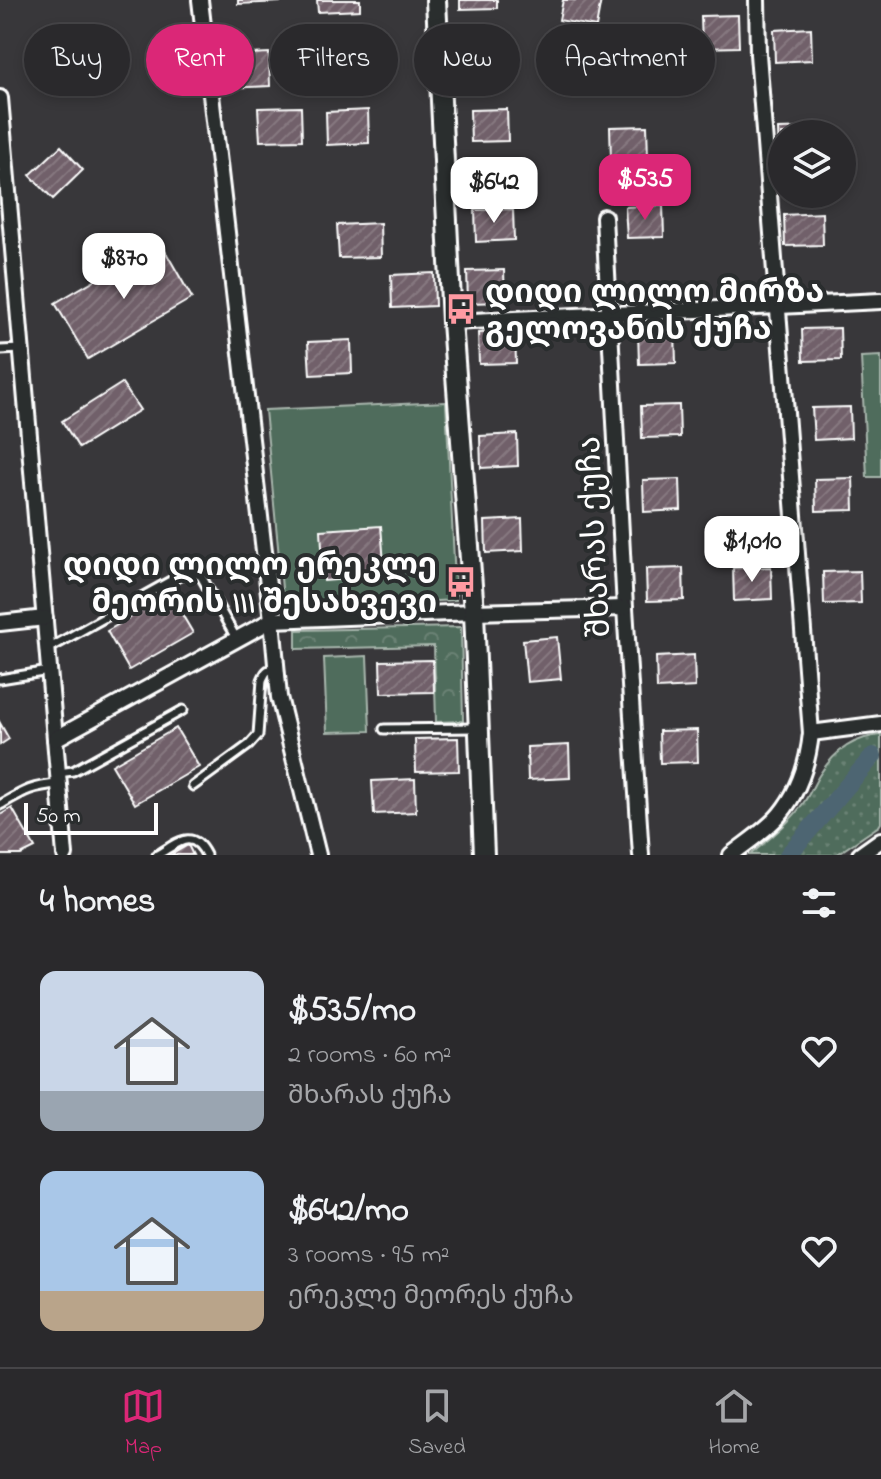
<!DOCTYPE html>
<meta charset="utf-8">
<style>
body{margin:0;font-family:"Indie Flower","Noto Sans Georgian",sans-serif;background:#363538;color:#f1f3f6;height:100vh;display:flex;flex-direction:column;font-size:30px;white-space:nowrap}
*{box-sizing:border-box;margin:0}
p{font-size:26px;color:#a5a6a9}
.icon{flex:none;width:44px;height:44px;fill:none;stroke:currentColor;stroke-width:2;stroke-linecap:round;stroke-linejoin:round}
.map{position:relative;height:855px;overflow:hidden}
.panel{display:flex;flex-direction:column;background:#2a292c;flex:1}
.panel>*{flex:none}
.top-card{position:absolute;left:24px;top:24px;width:834px;height:72px;display:flex;gap:16px}
.buttons{position:absolute;left:768px;top:120px;display:grid;gap:16px}
.buttons a{display:grid;place-items:center;width:88px;height:88px;border-radius:50%;background:#2a292c;box-shadow:0 4px 12px #0003,0 0 0 2px #464548;font-size:40px}
.scale{position:absolute;left:24px;bottom:20px;width:134px;box-sizing:border-box;padding-left:8px;border:4px solid #fff;border-top:0;font-size:22px;line-height:28px;white-space:nowrap;color:#fff;-webkit-text-stroke:6px #2a2d2e;paint-order:stroke}
.price{position:absolute;translate:-50% -68px;padding:0 18px;border-radius:16px;background:#fff;color:#222;font-size:26px;line-height:52px;filter:drop-shadow(0 2px 4px #0008)}
.price::after{content:'';position:absolute;left:50%;top:48px;width:24px;height:18px;margin-left:-12px;background:inherit;clip-path:polygon(0 0,100% 0,50% 100%)}
.price.current{background:#db2777;color:#fff}
ul{padding:0;list-style:none}
li{display:flex;align-items:center;gap:24px;height:200px;padding:0 40px}
li span{display:grid;place-items:center;flex:none;width:224px;height:160px;border-radius:16px;color:#555}
li>.icon{margin-inline-start:auto}
span .icon{width:96px;height:96px;fill:#fffc;stroke-width:1}
li b{font-size:34px}
h2{display:flex;justify-content:space-between;align-items:center;height:96px;padding:0 40px;font-size:34px}
.chip{padding:0 28px;border-radius:36px;background:#2a292c;box-shadow:0 4px 12px #0003,0 0 0 2px #464548;font-size:28px;line-height:72px}
.chip.current{background:#db2777;color:#fff}
.menu{display:flex;justify-content:space-around;align-items:center;height:112px;border-top:2px solid #464548;background:#2a292c;font-size:22px;color:#a5a6a9}
.menu a{display:grid;justify-items:center;gap:4px}
.menu .current{color:#db2777}
.map>svg:first-child{display:block}
</style>
<div class="map">
<svg width="881" height="855" viewBox="0 0 881 855">
<defs>
<pattern id="grass-dots" width="8" height="8" patternUnits="userSpaceOnUse" patternTransform="scale(2)"><rect width="8" height="8" fill="#506c5b"/><path d="M2 2h.1M6 6h.1" fill="none" stroke="#6a8274" stroke-width="1.8" stroke-linecap="round"/></pattern>
<pattern id="forest-crowns" width="20" height="18" patternUnits="userSpaceOnUse" patternTransform="scale(2)"><rect width="20" height="18" fill="#506c5b"/><path d="M2 6a3 3 0 1 1 6 0M12 15a3 3 0 1 1 6 0" fill="none" stroke="#6a8274"/></pattern>
<pattern id="building-hatch" width="6" height="6" patternUnits="userSpaceOnUse" patternTransform="scale(2)"><rect width="6" height="6" fill="#71606a"/><path d="M-1 1l2-2M0 6l6-6M5 7l2-2" fill="none" stroke="#867880"/></pattern>
</defs>
<rect width="100%" height="100%" fill="#38373a"/>
<filter id="ink" filterUnits="userSpaceOnUse"><feTurbulence type="fractalNoise" baseFrequency=".0125" numOctaves="2"/><feDisplacementMap in="SourceGraphic" scale="16" xChannelSelector="R" yChannelSelector="G"/><feConvolveMatrix kernelMatrix="1 2 1 2 8 2 1 2 1" color-interpolation-filters="sRGB"/></filter>
<g filter="url(#ink)">
<!-- grass -->
<path fill="url(#grass-dots)" stroke="#a8b6ad" stroke-width="2" d="M881,735v88l-2,3 -43,29h-86c19,-16 40,-32 54,-53 6,-8 10,-19 16,-28 14,-22 34,-37 61,-39z"/>
<!-- forest -->
<path fill="url(#forest-crowns)" stroke="#a8b6ad" stroke-width="2" d="M461,627l2,94 -27,1 -2,-76 -138,3v-19z"/>
<!-- green -->
<g fill="#506c5b" stroke="#a8b6ad" stroke-width="2">
<path d="M881,356v121h-14l-6,-120z"/>
<path d="M446,402l10,198 -172,9 -19,-199z"/>
<path d="M367,656l3,75 -43,1 -3,-74z"/>
</g>
<g fill="none" stroke-linecap="round" stroke-linejoin="round">
<!-- canal -->
<path stroke="#4d6572" stroke-width="18" d="M788,855l85,-99"/>
</g>
<!-- building -->
<g fill="url(#building-hatch)" stroke="#fff" stroke-width="2">
<path d="M238,0h42v2l-42,2z"/>
<path d="M317,0h43v10l-42,2z"/>
<path d="M460,0h37v8l-37,1z"/>
<path d="M563,0h38l-5,27 -37,-7z"/>
<path d="M738,15l1,32 -37,1 -1,-32z"/>
<path d="M811,28l1,32 -37,2 -1,-32z"/>
<path d="M269,53l1,33 -42,2 -1,-33z"/>
<path d="M301,107l1,33 -42,1 -2,-33z"/>
<path d="M507,109l1,32 -37,1 -1,-32z"/>
<path d="M368,110l1,33 -42,2 -1,-33z"/>
<path d="M647,126l1,31 -37,2 -1,-32z"/>
<path d="M815,128l1,6h-34v27h-3l-1,-32z"/>
<path d="M61,146l22,24 -30,29 -23,-24z"/>
<path d="M663,205l1,32 -37,1 -2,-31z"/>
<path d="M513,209l1,31 -38,2 -1,-32z"/>
<path d="M822,213l1,32 -38,1 -1,-31z"/>
<path d="M380,223l1,34 -42,1 -2,-33z"/>
<path d="M160,242l32,56 -104,61 -33,-56z"/>
<path d="M504,270l1,32 -37,1 -1,-32z"/>
<path d="M434,273l1,33 -43,2 -1,-33z"/>
<path d="M840,328l1,32 -38,1 -1,-32z"/>
<path d="M675,330l1,33 -37,1 -1,-32z"/>
<path d="M515,331l1,32 -37,1 -1,-31z"/>
<path d="M351,340l1,33 -42,2 -2,-33z"/>
<path d="M122,383l18,27 -61,38 -17,-27z"/>
<path d="M679,405l1,32 -38,1 -1,-32z"/>
<path d="M850,407l1,31 -37,2 -2,-32z"/>
<path d="M517,434l1,32 -37,2 -1,-32z"/>
<path d="M853,478l1,32 -38,1 -1,-32z"/>
<path d="M680,479l1,31 -37,2 -1,-32z"/>
<path d="M522,519l1,32 -37,2 -1,-32z"/>
<path d="M381,526l4,50 -61,5 -3,-51z"/>
<path d="M771,567l1,32 -38,2 -1,-33z"/>
<path d="M683,568l1,32 -37,1 -1,-32z"/>
<path d="M860,571l1,32 -37,1 -1,-32z"/>
<path d="M170,594l23,39 -64,37 -22,-39z"/>
<path d="M557,637l4,42 -34,3 -4,-42z"/>
<path d="M694,655l1,32 -38,2 -1,-32z"/>
<path d="M433,660l1,32 -53,1 -1,-32z"/>
<path d="M0,723l9,16 -9,6z"/>
<path d="M176,728l23,39 -64,37 -23,-39z"/>
<path d="M697,730l1,32 -38,1 -1,-32z"/>
<path d="M458,738l1,33 -43,1 -1,-33z"/>
<path d="M569,745l1,33 -42,2 -1,-33z"/>
<path d="M415,779l1,33 -42,2 -2,-33z"/>
<path d="M12,808l23,40 -14,7h-21v-40z"/>
<path d="M188,845l5,10h-22z"/>
</g>
<g fill="none" stroke-linecap="round" stroke-linejoin="round">
<defs>
<g id="service">
<path d="M0,350l22,-1"/>
<path d="M48,649l135,-75c7,-2 12,-2 18,2l35,62"/>
<path d="M0,679l49,-8"/>
<path d="M384,729l92,-1"/>
<path d="M58,773l15,-2 110,-61"/>
<path d="M193,786l56,-41 9,-10 4,-55c3,-7 5,-11 13,-12"/>
<path d="M0,805c24,-14 31,-19 59,-21"/>
<path d="M157,855c20,-11 35,-28 49,0"/>
</g>
<g id="minor">
<path d="M200,0l72,620 7,77 39,158"/>
<path d="M0,98l65,757"/>
<path d="M604,217l21,391 16,247"/>
<path d="M452,322l429,-21"/>
<path d="M0,623l45,-5"/>
<path d="M811,733l70,-9"/>
<path d="M55,739l217,-119 202,-8 151,-4"/>
<path d="M731,855c15,-12 37,-26 49,-41 20,-24 28,-51 31,-81l-53,-679 -1,-54"/>
<path d="M860,855l21,-15"/>
</g>
<path id="tertiary" d="M436,0l16,322 22,290 10,243"/>
</defs>
<!-- service casing -->
<use href="#service" stroke="#fff" stroke-width="13"/>
<!-- minor casing -->
<use href="#minor" stroke="#fff" stroke-width="20"/>
<!-- tertiary casing -->
<use href="#tertiary" stroke="#fff" stroke-width="24"/>
<!-- service -->
<use href="#service" stroke="#2a2d2e" stroke-width="7"/>
<!-- minor -->
<use href="#minor" stroke="#2a2d2e" stroke-width="14"/>
<!-- tertiary -->
<use href="#tertiary" stroke="#2a2d2e" stroke-width="18"/>
</g>
</g>
<!-- icons -->
<defs>
<symbol id="bus-bare" viewBox="-9 -9 18 18"><path d="M-5-6H5V4H4V6H2V4H-2V6H-4V4H-5ZM-3.5-4V0h7V-4ZM-3.5 1.2v1.5H-2V1.2ZM2 1.2v1.5H3.5V1.2Z" fill="#ff9aa2" stroke="#2a2d2e" stroke-width="2.5" paint-order="stroke"/></symbol>
</defs>
<g fill-rule="evenodd">
<use href="#bus-bare" x="439" y="287" width="44" height="44"/>
<use href="#bus-bare" x="439" y="560" width="44" height="44"/>
</g>
<g text-anchor="middle" stroke-width="8" stroke-linejoin="round" paint-order="stroke">
<!-- poi labels -->
<g font-size="32" font-weight="bold" fill="#fff" stroke="#2a2d2e" text-anchor="start">
<text x="485" y="302">დიდი ლილო მირზა<tspan x="485" dy="37">გელოვანის ქუჩა</tspan></text>
<text x="437" y="575" text-anchor="end">დიდი ლილო ერეკლე<tspan x="437" dy="37">მეორის III შესახვევი</tspan></text>
</g>
<!-- street labels -->
<g font-size="32" fill="#fff" stroke="#2a2d2e">
<text transform="translate(593 537) rotate(-93)" y="11">შხარას ქუჩა</text>
</g>
</g>
</svg>
<div class="buttons">
<a><svg class="icon" aria-label="layers" viewBox="0 0 24 24"><path d="M12 4l9 5-9 5-9-5zM3 14l9 5 9-5"/></svg></a>
</div>
<div class="scale">50 m</div>
<b class="price current" style="left:645px;top:222px">$535</b>
<b class="price" style="left:494px;top:225px">$642</b>
<b class="price" style="left:124px;top:301px">$870</b>
<b class="price" style="left:752px;top:584px">$1,010</b>
<div class="top-card">
<a class="chip">Buy</a>
<a class="chip current">Rent</a>
<a class="chip">Filters</a>
<a class="chip">New</a>
<a class="chip">Apartment</a>
</div>
</div>
<section class="panel">
<h2>4 homes<svg class="icon" aria-label="filters" viewBox="0 0 24 24"><path d="M4 7h16M4 17h16"/><circle cx="9" cy="7" r="2"/><circle cx="15" cy="17" r="2"/></svg></h2>
<ul>
<li><span style="background:linear-gradient(#c9d6e8 75%,#9aa5b1 0)"><svg class="icon" aria-label="home" viewBox="0 0 24 24"><path d="M3 11l9-7 9 7M6 9v11h12V9"/></svg></span><div><b>$535/mo</b><p>2 rooms · 60 m²</p><p>შხარას ქუჩა</p></div><svg class="icon" aria-label="heart" viewBox="0 0 24 24"><path d="M12 20l-8-8c-3-5 5-10 8-4 3-6 11-1 8 4z"/></svg></li>
<li><span style="background:linear-gradient(#a9c7e8 75%,#b9a48a 0)"><svg class="icon" aria-label="home" viewBox="0 0 24 24"><path d="M3 11l9-7 9 7M6 9v11h12V9"/></svg></span><div><b>$642/mo</b><p>3 rooms · 95 m²</p><p>ერეკლე მეორეს ქუჩა</p></div><svg class="icon" aria-label="heart" viewBox="0 0 24 24"><path d="M12 20l-8-8c-3-5 5-10 8-4 3-6 11-1 8 4z"/></svg></li>
</ul>
</section>
<nav class="menu">
<a class="current"><svg class="icon" aria-label="map" viewBox="0 0 24 24"><path d="M3 6l6-2 6 2 6-2v14l-6 2-6-2-6 2zM9 4v14M15 6v14"/></svg>Map</a>
<a><svg class="icon" aria-label="saved" viewBox="0 0 24 24"><path d="M7 4h10v16l-5-4-5 4z"/></svg>Saved</a>
<a><svg class="icon" aria-label="home" viewBox="0 0 24 24"><path d="M3 11l9-7 9 7M6 9v11h12V9"/></svg>Home</a>
</nav>
